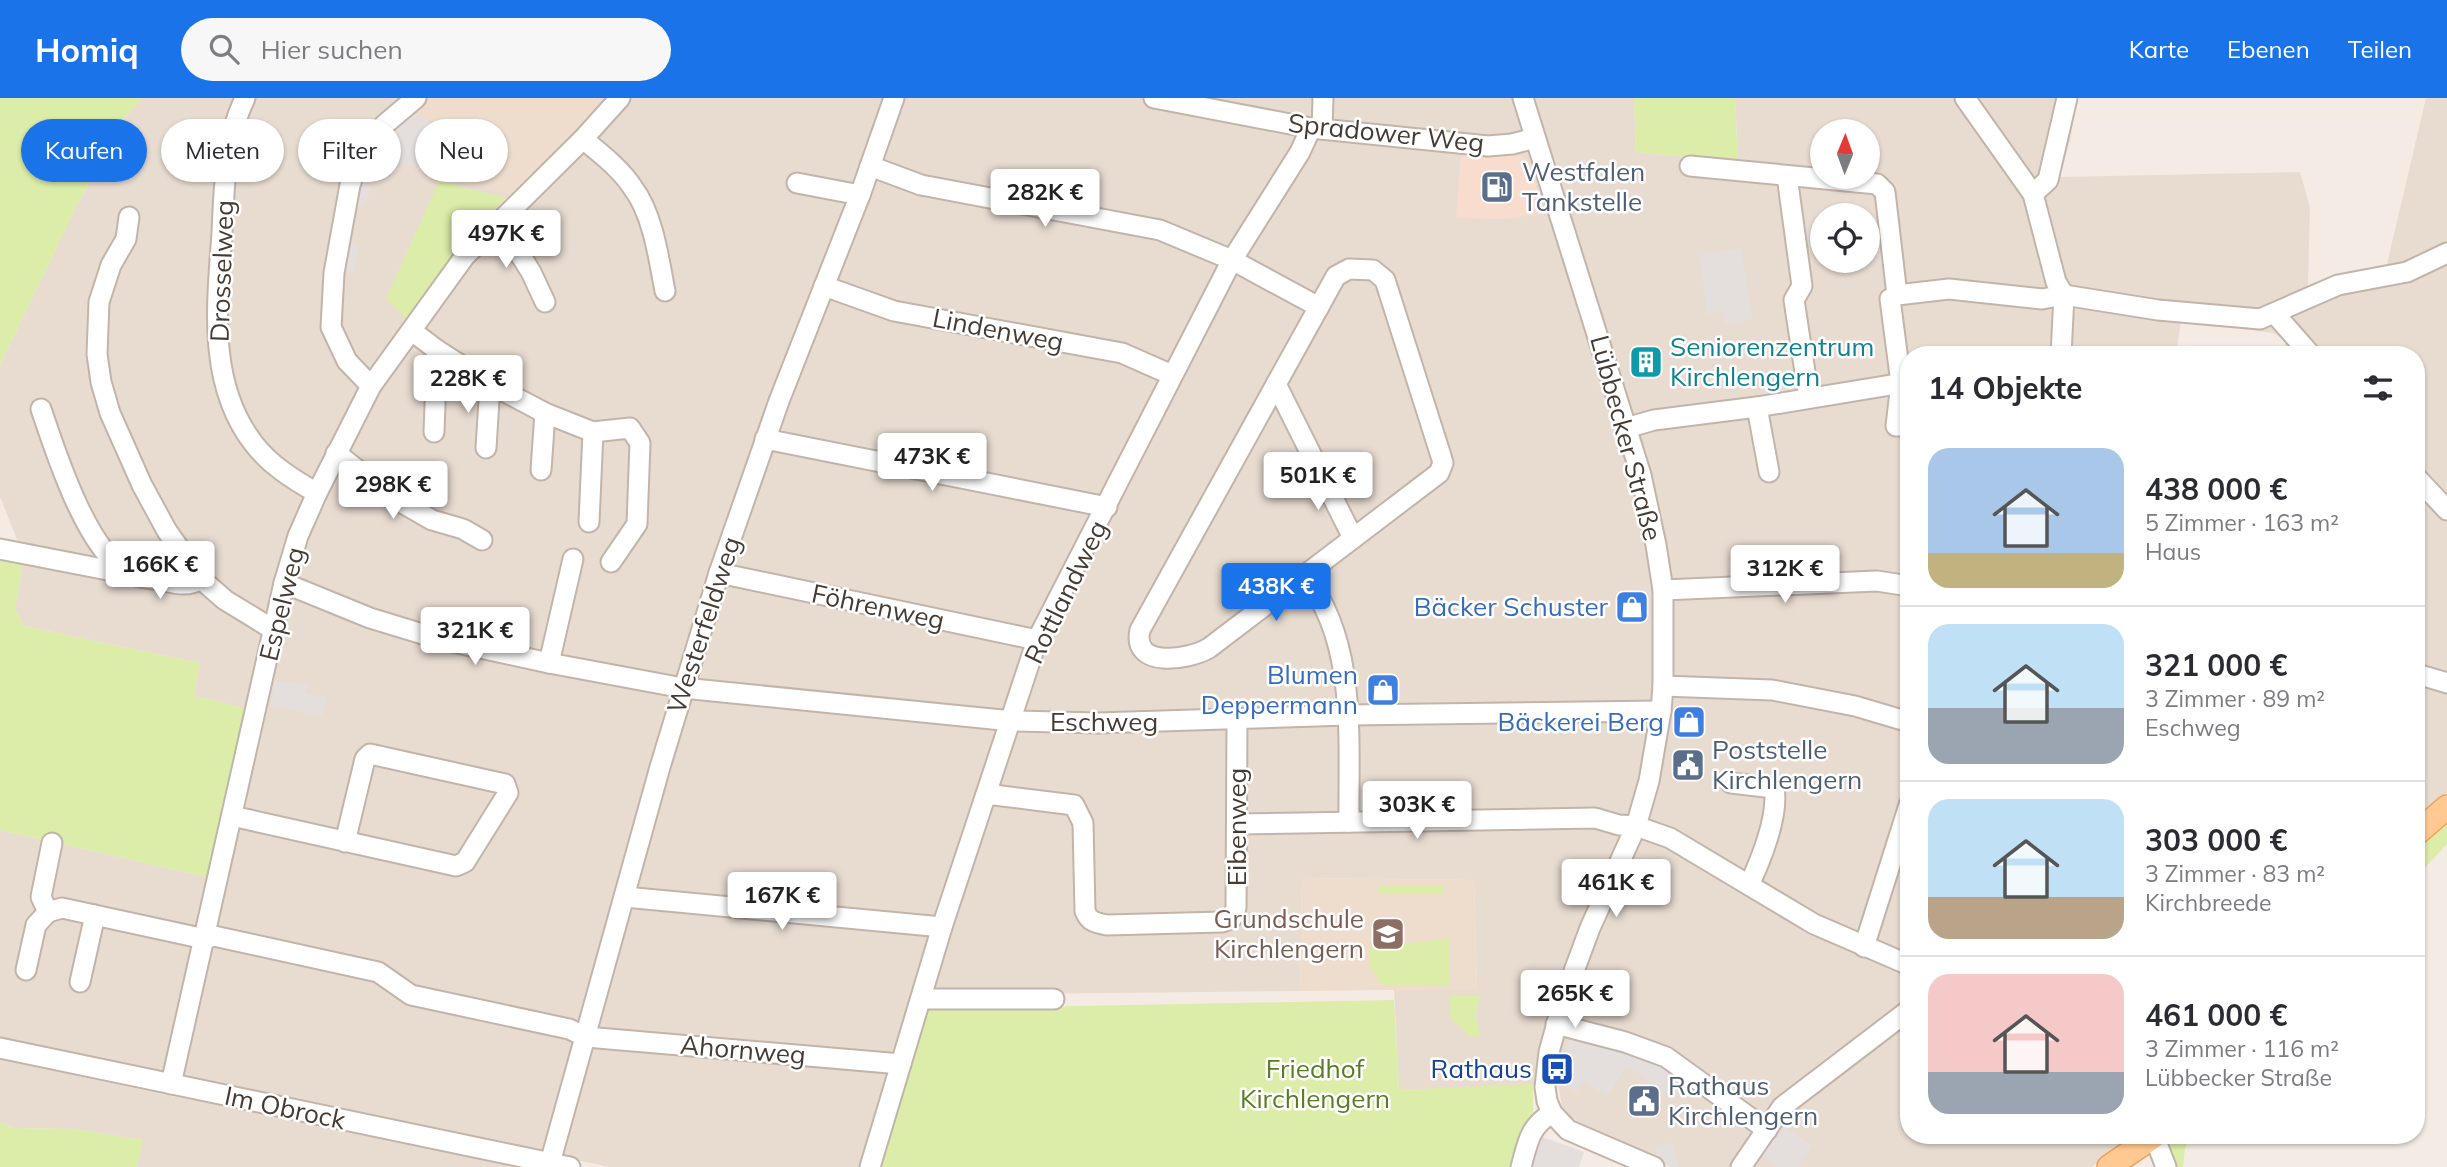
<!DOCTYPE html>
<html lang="de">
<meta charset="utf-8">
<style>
body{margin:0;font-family:Mulish,sans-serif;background:#f7f7f7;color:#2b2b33;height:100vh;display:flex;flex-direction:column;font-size:26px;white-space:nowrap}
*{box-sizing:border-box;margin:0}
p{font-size:23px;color:#7c7c81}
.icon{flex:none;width:38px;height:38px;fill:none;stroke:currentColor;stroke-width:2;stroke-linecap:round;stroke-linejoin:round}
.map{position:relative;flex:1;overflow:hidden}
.details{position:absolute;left:1900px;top:248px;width:525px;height:798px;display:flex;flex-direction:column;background:#fff;border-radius:28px;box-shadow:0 2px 5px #0004}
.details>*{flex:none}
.top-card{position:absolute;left:21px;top:21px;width:665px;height:63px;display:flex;gap:14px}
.needle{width:46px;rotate:1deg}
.buttons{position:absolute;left:1810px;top:21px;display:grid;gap:14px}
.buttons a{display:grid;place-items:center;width:70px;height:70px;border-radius:50%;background:#fff;box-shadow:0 2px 5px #0004;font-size:35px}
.price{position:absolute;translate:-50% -60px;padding:0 16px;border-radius:7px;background:#fff;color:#222;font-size:23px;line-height:46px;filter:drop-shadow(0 2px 4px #0008)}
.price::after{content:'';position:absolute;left:50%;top:42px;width:21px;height:16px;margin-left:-10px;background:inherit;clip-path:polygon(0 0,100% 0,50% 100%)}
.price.active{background:#1a73e8;color:#fff}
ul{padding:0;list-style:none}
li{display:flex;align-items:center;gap:21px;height:175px;padding:0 28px}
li+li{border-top:2px solid #e1e1e2}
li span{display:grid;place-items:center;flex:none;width:196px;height:140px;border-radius:21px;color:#555}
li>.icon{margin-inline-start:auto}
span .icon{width:84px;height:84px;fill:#fffc;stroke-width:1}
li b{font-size:30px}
h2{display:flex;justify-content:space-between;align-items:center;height:84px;padding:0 28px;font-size:30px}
.chip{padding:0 24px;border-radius:32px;background:#fff;box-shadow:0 2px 5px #0004;font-size:24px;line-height:63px}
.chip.active{background:#1a73e8;color:#fff}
header{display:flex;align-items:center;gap:42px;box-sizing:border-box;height:98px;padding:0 35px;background:#1a73e8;color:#fff}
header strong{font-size:33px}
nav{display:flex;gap:38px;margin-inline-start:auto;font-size:24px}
.search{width:490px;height:63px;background:#f7f7f7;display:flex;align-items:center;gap:18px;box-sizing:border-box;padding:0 24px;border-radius:38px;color:#7c7c81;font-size:26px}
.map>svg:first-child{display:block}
</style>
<header>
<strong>Homiq</strong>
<div class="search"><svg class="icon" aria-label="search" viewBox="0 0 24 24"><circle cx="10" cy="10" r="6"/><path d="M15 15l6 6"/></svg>Hier suchen</div>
<nav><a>Karte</a><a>Ebenen</a><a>Teilen</a></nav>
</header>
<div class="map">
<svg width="2447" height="1069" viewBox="0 0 2447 1069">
<rect width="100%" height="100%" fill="#f4ece4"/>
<!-- residential -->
<g fill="#e8dcd1" fill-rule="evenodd">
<path d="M142,0h1492l2,54 102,10 -3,-64h342l-7,42 -11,37 241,-5 10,35 -2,82 45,-17 33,-4 40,-170h21v694l-30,29v-466h-135l4,-15 -13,-7 -92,-12 -5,34h-267v781h231l-49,31h-416l-18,-11 -69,-28 -15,-9 -11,-13 -4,-22 -159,6 -5,-100 83,-2 -3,-108 -172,-2 -2,113 -278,3 -107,-1 -52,174h-254l-609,-129v-208l211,48 39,-169 -56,-13 6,-33 -176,-37 -9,-18 9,-51 -24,-60v-132l74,-154 50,-92zM1822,33h45v46h-45zM439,83l67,18 -32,30 -20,23 -48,67zM1822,117h45v46h-45z"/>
<path d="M0,961l171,37 113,20 239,51h-386l5,-27 -69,-11 -61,-1 -12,-6z"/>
</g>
<!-- commercial -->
<path fill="#f8dccd" d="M1461,55l61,3 6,5 17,52 -41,6 -48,-1z"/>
<!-- education -->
<g fill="#edc">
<path d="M429,0h178l-96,97 -94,-24 17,-48 -22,-9z"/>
<path d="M1302,780l172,2 3,109 -177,2z"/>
</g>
<!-- green -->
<g fill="#dceca9">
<path d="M0,0h142l-18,21 -50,92 -74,154z"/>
<path d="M1634,0h101l3,64 -102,-10z"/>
<path d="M439,83l67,17 -32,31 -20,23 -48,67 -20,-21z"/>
<path d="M0,455l24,4 -9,51 9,18 176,37 -6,33 57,13 -40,169 -211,-48z"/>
<path d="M2447,722v24l-30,32v-28z"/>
<path d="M1379,788h64v8h-65z"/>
<path d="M1449,840v47h-68l-12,-22v-15z"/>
<path d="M1449,898h31l-4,21 5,19 -10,1 -20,-18z"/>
<path d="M1394,902l5,90 134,-6v28l-10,15 -12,40h-630l44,-158z"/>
<path d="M0,1024l12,6 61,1 70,11 -6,27h-137z"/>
<path d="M2171,1038h20l-6,12 -2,19h-11l-5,-25z"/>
</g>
<!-- parking -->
<g fill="#e4dfdd">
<path d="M412,16l22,8 -16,45 -34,-10 9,-28z"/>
<path d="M369,61l10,5 -10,22 3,2 -10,20 -8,-5z"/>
<path d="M347,145l11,1 -4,27 -11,-1z"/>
<path d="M1741,150l11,71 -26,5 -3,-13 -15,3 -9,-59z"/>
<path d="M1794,283l1,11 -31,5 -1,-11z"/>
<path d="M275,583l32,3 -1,10 20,3 -4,19 -51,-11z"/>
<path d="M1570,939l53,12 40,16 23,15 -11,18 -49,-32 -19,30 -25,-15 -6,12 -15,-9 1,-19z"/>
<path d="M1778,1025l34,22 -14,22h-19l-20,-13z"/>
<path d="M1537,1037l47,17 -5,15h-53z"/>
<path d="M1673,1044l5,22 -2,3h-6l-13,-8 -2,-13z"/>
</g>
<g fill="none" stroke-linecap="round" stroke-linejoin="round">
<defs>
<g id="minor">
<path d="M245,0c-20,42 -21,89 -23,135 -5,71 -15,151 32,211 16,21 40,36 63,49"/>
<path d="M1154,0l157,30 177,18 24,-2 23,-6"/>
<path d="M1523,0l118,377 15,70 7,45v96l-2,25 -12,70 -13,45 -46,102 -26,70 -15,54 -4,35 2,14 5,12 16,17 86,37"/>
<path d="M1965,0l68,96 23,88 8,13"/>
<path d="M1322,31l1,-31"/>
<path d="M583,41c18,15 37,29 50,49 20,26 26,72 32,103"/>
<path d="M870,68l51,19 239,45 72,30 87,47"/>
<path d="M1690,68l187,18 8,8 12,103"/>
<path d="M1787,78l15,110 -8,14 15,98"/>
<path d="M797,85l63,12"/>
<path d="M2033,96l15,-14 19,-82"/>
<path d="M129,119l-3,22 -15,26 -12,37 -2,52 4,28 9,31 32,72 25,46 34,48 24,21 49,30"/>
<path d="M499,123l32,51 14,30"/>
<path d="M1349,171l24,1 12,10 56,176 2,7 -4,10 -230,175c-20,12 -78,21 -69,-18l196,-354z"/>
<path d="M824,188l70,25 228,42 50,22"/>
<path d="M2275,216l36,41"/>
<path d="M412,233l25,19 53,34 55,29 48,19 37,-4 10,15 -3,81 -26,38"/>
<path d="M2061,257l3,-60"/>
<path d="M1276,286l77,154"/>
<path d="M371,288l-24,-25 -16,-34 3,-54 16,-88 6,-17 28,-43 32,-27"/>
<path d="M1757,309l12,65"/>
<path d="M41,311c15,44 45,140 87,164 9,5 21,5 31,7 15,3 28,8 42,-1"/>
<path d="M1909,328h-13l5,-43 -11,-84 7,-4 52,-6 93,10 22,-4 94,15 102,9 78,-34 69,-13 40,-19"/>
<path d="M1626,330l28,-8 103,-13 152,-25"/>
<path d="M434,334l3,-82"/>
<path d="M765,341l342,68"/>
<path d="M486,350l4,-64"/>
<path d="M336,355l56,44 40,23 31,9 19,11"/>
<path d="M541,372l4,-57"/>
<path d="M2417,380l30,32"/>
<path d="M589,424l4,-90"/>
<path d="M0,451l118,23 4,-4"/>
<path d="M719,475l318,67"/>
<path d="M1305,478c53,67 43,165 44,246"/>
<path d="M284,485l86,35 69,21 110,24 134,25 329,33 86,2 250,-8 313,-4"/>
<path d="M1663,492l214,-9 32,5"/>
<path d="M549,565l24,-104"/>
<path d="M2417,576l30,9"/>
<path d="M1663,588l109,4 83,16 54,16"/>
<path d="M1731,685l43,5c5,27 -13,72 -25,97"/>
<path d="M986,696l88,11 9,18 2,88c4,11 11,12 22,14l115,-3 10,-4 4,-10 1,-188"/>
<path d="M232,718l224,50 9,-4 43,-69 -3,-9 -135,-30 -5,5 -20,83"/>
<path d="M1237,726l358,-6 24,7 17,1 34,12 144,86 95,41"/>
<path d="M625,799l317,30"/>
<path d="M48,814l14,-4 143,31 9,-3 164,36 33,23 158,34 17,8 315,27"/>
<path d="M1864,849l45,-142"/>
<path d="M26,872l10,-45 12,-13 -7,-15 11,-54"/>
<path d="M80,884l15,-67"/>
<path d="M921,901h133"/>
<path d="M1556,926l69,18 41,15 101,73"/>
<path d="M0,950l570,119"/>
<path d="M171,986l113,-501 14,-47 19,-43 54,-107 94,-130 118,-117 37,-41"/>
<path d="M2154,1038l12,31"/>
<path d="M550,1065l110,-396 59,-194 60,-172 81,-206 34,-97"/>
<path d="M870,1069l72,-240 95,-287 195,-380 68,-108 11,-24"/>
<path d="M1521,1069c7,-25 8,-40 31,-54"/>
<path d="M1741,1069l41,-60 127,-97"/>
</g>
<g id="major">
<path d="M2417,735l30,-26"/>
<path d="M2109,1069l45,-31"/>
</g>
</defs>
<!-- minor casing -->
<use href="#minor" stroke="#c3b4a9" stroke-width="23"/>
<!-- major casing -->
<use href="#major" stroke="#eda158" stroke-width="26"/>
<!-- minor -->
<use href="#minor" stroke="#fff" stroke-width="19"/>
<!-- major -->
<use href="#major" stroke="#ffc991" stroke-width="23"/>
</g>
<!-- icons -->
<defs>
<symbol id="fuel-square" viewBox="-11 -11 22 22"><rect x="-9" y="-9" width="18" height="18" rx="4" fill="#5c6f8a" stroke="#fff"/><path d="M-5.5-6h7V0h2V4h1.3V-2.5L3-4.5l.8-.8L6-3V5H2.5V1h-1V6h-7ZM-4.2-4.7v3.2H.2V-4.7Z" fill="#fff"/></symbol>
<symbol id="building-square" viewBox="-11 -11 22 22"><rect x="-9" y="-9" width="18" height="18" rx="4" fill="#0f9aa8" stroke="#fff"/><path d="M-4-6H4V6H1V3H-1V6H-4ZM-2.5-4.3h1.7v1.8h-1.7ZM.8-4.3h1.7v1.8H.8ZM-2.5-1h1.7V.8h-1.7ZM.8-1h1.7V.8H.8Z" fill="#fff"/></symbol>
<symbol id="shop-square" viewBox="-11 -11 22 22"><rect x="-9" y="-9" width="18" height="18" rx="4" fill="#3f7fe0" stroke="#fff"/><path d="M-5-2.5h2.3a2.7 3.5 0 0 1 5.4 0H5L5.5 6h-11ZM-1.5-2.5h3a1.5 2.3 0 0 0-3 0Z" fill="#fff"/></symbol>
<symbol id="civic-square" viewBox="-11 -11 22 22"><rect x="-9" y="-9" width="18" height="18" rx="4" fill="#5c6f8a" stroke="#fff"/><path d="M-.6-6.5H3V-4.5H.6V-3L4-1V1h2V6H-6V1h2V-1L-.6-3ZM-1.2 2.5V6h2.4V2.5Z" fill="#fff"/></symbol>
<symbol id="school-square" viewBox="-11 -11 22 22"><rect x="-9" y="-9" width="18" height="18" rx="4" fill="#8d6e63" stroke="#fff"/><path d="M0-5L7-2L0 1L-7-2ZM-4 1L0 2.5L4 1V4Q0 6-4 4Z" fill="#fff"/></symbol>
<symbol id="bus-square" viewBox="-11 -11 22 22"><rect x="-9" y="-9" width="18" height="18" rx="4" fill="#1a4fb4" stroke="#fff"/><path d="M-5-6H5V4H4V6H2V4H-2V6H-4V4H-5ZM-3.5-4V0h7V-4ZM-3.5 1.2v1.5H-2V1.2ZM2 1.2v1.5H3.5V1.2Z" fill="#fff"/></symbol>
</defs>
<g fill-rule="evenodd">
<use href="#fuel-square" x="1478" y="70" width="38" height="38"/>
<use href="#building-square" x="1627" y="245" width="38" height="38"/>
<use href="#shop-square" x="1613" y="490" width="38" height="38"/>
<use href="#shop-square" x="1364" y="573" width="38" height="38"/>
<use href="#shop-square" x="1670" y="605" width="38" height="38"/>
<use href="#civic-square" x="1669" y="648" width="38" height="38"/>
<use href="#school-square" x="1369" y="817" width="38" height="38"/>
<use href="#bus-square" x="1538" y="952" width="38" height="38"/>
<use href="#civic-square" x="1625" y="984" width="38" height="38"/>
</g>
<g text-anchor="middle" stroke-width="5" stroke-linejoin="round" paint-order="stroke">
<!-- street labels -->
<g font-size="26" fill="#463b33" stroke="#fff">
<text transform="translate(1386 35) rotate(6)" y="9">Spradower Weg</text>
<text transform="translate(222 173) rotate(-88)" y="9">Drosselweg</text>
<text transform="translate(998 232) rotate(11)" y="9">Lindenweg</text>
<text transform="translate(1626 340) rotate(75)" y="9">Lübbecker Straße</text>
<text transform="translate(1066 494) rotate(-64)" y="9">Rottlandweg</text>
<text transform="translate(282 506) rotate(-76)" y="9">Espelweg</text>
<text transform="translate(878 509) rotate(12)" y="9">Föhrenweg</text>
<text transform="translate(704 527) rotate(-72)" y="9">Westerfeldweg</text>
<text x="1104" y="633">Eschweg</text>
<text transform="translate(1237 729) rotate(-90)" y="9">Eibenweg</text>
<text transform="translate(743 952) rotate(5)" y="9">Ahornweg</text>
<text transform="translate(285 1010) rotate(12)" y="9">Im Obrock</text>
</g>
<!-- service labels -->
<g font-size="26" fill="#4e5e75" stroke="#fff" text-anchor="start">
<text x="1522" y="83">Westfalen<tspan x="1522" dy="30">Tankstelle</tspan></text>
<text x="1712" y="661">Poststelle<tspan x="1712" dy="30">Kirchlengern</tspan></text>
<text x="1668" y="997">Rathaus<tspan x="1668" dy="30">Kirchlengern</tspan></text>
</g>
<!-- culture labels -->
<g font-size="26" fill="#0d838f" stroke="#fff" text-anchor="start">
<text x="1670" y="258">Seniorenzentrum<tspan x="1670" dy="30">Kirchlengern</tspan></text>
</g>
<!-- shop labels -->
<g font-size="26" fill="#366cbe" stroke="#fff" text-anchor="end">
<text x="1608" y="518">Bäcker Schuster</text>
<text x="1358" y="586">Blumen<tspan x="1358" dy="30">Deppermann</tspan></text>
<text x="1664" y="633">Bäckerei Berg</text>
</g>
<!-- education labels -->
<g font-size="26" fill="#785e54" stroke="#fff" text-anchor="end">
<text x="1364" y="830">Grundschule<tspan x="1364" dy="30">Kirchlengern</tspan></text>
</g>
<!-- park labels -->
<g font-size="26" fill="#587d22" stroke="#fff">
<text x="1315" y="980">Friedhof<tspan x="1315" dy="30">Kirchlengern</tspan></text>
</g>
<!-- transit labels -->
<g font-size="26" fill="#164399" stroke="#fff" text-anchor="end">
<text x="1532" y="980">Rathaus</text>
</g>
</g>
</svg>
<div class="buttons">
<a><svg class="needle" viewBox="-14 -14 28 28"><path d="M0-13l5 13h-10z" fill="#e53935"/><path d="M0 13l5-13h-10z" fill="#7c7c81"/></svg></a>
<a><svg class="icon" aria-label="locate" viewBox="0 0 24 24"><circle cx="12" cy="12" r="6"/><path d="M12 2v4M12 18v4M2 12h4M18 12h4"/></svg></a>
</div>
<b class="price" style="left:1045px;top:131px">282K €</b>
<b class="price" style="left:506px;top:172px">497K €</b>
<b class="price" style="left:468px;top:317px">228K €</b>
<b class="price" style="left:932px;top:395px">473K €</b>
<b class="price" style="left:1318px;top:414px">501K €</b>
<b class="price" style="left:393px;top:423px">298K €</b>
<b class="price" style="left:160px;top:503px">166K €</b>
<b class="price" style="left:1785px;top:507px">312K €</b>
<b class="price active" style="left:1276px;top:525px">438K €</b>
<b class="price" style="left:475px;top:569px">321K €</b>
<b class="price" style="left:1417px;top:743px">303K €</b>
<b class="price" style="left:1616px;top:821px">461K €</b>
<b class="price" style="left:782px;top:834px">167K €</b>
<b class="price" style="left:1575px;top:932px">265K €</b>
<div class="top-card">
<a class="chip active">Kaufen</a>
<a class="chip">Mieten</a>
<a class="chip">Filter</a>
<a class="chip">Neu</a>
</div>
<section class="details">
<h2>14 Objekte<svg class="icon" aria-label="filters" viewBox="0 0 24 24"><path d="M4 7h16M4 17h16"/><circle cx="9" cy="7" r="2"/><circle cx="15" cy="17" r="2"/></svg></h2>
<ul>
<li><span style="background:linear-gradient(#a9c7e8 75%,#c2b280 0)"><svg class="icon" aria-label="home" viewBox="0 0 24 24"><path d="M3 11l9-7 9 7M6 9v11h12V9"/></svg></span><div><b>438 000 €</b><p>5 Zimmer · 163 m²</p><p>Haus</p></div></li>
<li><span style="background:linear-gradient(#bfe0f5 60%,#9aa5b1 0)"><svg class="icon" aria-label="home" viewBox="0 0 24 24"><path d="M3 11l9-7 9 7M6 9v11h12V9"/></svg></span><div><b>321 000 €</b><p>3 Zimmer · 89 m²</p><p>Eschweg</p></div></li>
<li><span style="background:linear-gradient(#bfe0f5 70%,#b9a48a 0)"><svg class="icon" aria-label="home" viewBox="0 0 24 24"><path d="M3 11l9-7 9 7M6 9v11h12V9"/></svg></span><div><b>303 000 €</b><p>3 Zimmer · 83 m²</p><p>Kirchbreede</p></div></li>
<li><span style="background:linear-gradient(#f6c9c9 70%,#9aa5b1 0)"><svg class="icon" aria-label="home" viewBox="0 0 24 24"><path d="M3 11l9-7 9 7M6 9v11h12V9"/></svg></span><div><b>461 000 €</b><p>3 Zimmer · 116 m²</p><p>Lübbecker Straße</p></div></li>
</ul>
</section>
</div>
